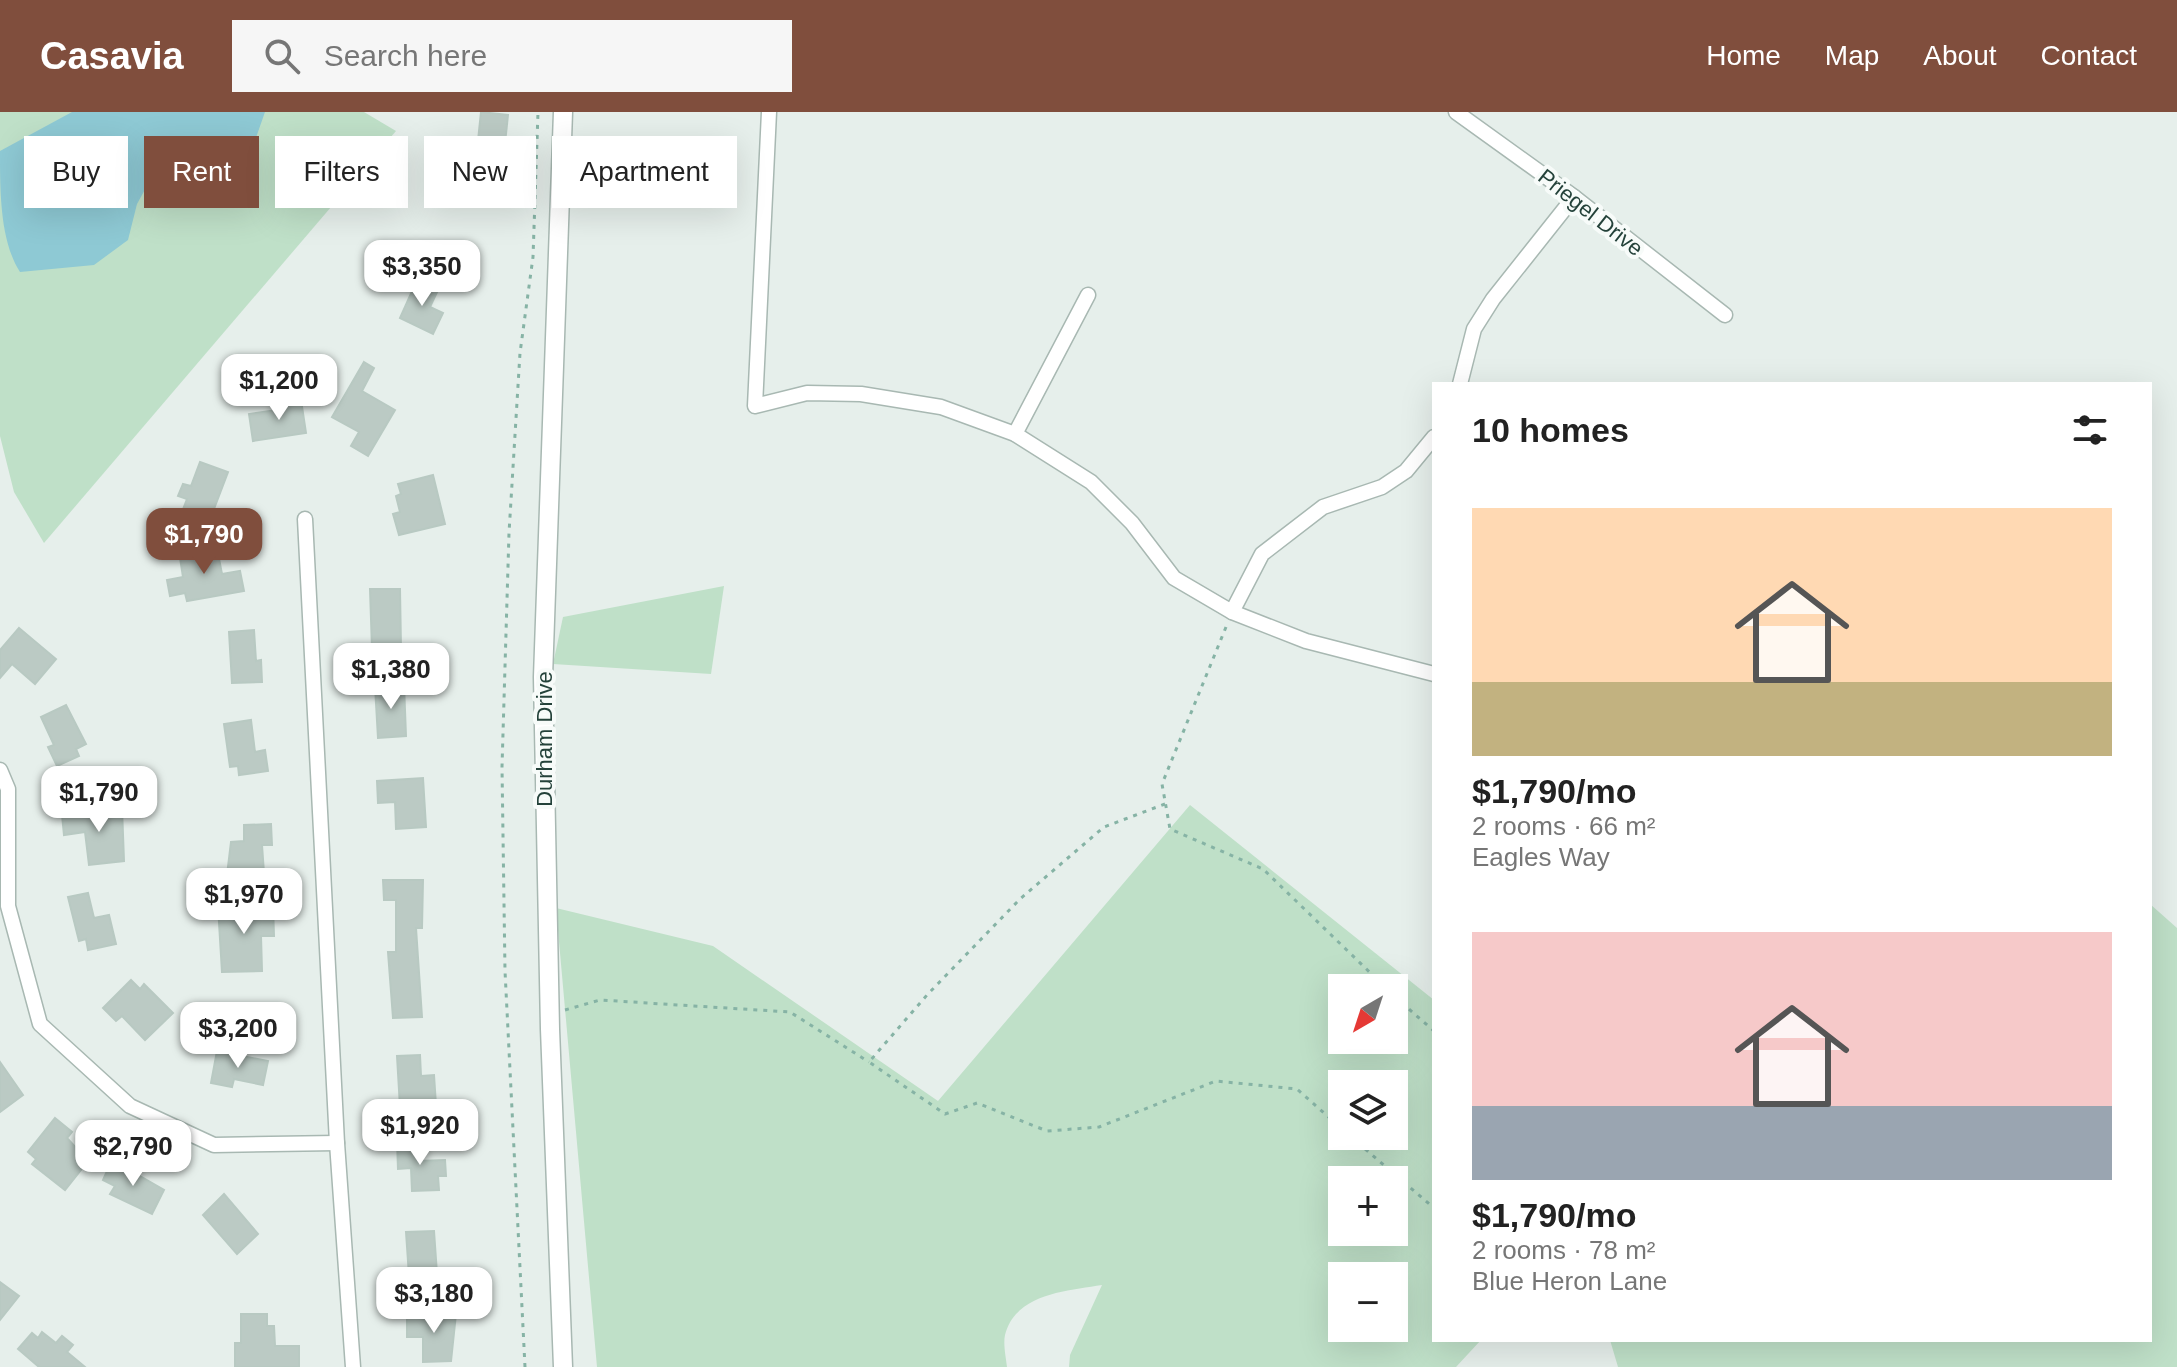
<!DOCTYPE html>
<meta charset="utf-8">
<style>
body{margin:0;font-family:Helvetica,sans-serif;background:#f6f6f6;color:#222;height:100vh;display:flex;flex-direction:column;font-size:30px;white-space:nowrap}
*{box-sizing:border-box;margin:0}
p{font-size:26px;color:#767676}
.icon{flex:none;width:44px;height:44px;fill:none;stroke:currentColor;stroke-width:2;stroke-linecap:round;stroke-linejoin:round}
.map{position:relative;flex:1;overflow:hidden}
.details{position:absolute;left:1432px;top:270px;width:720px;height:960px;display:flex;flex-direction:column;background:#fff;border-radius:0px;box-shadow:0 8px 32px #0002}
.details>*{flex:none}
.top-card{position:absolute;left:24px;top:24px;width:760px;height:72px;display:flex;gap:16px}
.needle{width:52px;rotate:219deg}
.tools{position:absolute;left:1328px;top:862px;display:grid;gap:16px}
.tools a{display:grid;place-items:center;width:80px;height:80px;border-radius:0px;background:#fff;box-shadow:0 8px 32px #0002;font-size:40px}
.price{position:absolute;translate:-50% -68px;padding:0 18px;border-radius:16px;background:#fff;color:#222;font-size:26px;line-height:52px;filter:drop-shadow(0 2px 4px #0008)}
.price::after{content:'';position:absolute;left:50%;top:48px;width:24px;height:18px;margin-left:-12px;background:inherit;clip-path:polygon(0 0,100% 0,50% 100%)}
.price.on{background:#804e3d;color:#fff}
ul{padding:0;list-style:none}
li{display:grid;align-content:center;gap:16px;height:424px;padding:0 40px}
li span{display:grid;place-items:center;height:248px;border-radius:0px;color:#555}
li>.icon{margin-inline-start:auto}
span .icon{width:144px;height:144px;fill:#fffc;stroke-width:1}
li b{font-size:34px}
h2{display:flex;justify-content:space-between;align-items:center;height:96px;padding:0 40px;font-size:34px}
.pill{padding:0 28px;border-radius:0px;background:#fff;box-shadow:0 8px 32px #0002;font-size:28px;line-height:72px}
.pill.on{background:#804e3d;color:#fff}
header{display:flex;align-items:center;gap:48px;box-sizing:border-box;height:112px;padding:0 40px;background:#804e3d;color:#fff}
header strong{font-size:38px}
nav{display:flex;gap:44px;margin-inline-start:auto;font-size:28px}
.search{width:560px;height:72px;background:#f6f6f6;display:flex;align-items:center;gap:20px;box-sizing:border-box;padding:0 28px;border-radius:0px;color:#767676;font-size:30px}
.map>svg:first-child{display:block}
</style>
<header>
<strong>Casavia</strong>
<div class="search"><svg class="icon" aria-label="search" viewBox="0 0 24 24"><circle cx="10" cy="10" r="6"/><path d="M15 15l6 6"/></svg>Search here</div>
<nav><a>Home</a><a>Map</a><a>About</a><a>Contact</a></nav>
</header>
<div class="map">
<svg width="2177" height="1255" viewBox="0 0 2177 1255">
<rect width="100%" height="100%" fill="#e6efeb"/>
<!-- green -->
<g fill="#bfe0c8" fill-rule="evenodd">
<path d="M0,0h364l32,19 -352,412 -30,-51 -14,-56z"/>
<path d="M724,474l-13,88 -158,-10 10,-47z"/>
<path d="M1190,693l244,195v340h47l-25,27h-387l1,-12 32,-70c-35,6 -86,8 -97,50 -2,9 1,23 2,32h-410l-41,-459 157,38 225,155zM1342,876h52v52h-52zM1342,972h52v52h-52zM1342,1068h52v52h-52zM1342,1164h52v52h-52z"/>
<path d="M2150,792l27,24v439h-559l-8,-27h540z"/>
</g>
<!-- water -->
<path fill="#8ec9d4" d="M72,0h193l-13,37 -28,26 -31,-6 -40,6 -16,29 -9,36 -34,25 -74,7c-20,-31 -20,-81 -20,-121z"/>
<!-- building -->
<g fill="#bbcac4" stroke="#b8c9c2" stroke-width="2">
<path d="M481,0l27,3 -4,38 -27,-3z"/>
<path d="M417,168l21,10 -8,17 13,6 -10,21 -33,-16z"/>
<path d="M364,250l10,6 -12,23 33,19 -27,46 -17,-10 8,-14 -27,-15z"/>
<path d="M301,288l5,33 -53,8 -4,-27 28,-4 -1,-6z"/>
<path d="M200,350l28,10 -19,50 -27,-10 5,-13 -9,-3 5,-12 8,2z"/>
<path d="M433,363l12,49 -46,11 -6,-21 7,-2 -4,-16 5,-2 -3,-10z"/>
<path d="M216,432l6,30 18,-3 4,20 -57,10 -2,-8 -15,3 -3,-16 16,-3 -4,-26z"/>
<path d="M370,477h30l1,59 -29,1z"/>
<path d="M19,516l37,31 -21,25 -23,-20 -12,14v-28z"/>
<path d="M254,518l2,31 5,-1 1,22 -30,1 -3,-51z"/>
<path d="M404,572l2,52 -28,2 -3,-52z"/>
<path d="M66,593l20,39 -10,5 3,7 -22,10 -9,-19 6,-2 -13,-28z"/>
<path d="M251,608l4,32 10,-2 3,21 -29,4 -1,-9 -8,1 -6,-43z"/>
<path d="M423,666l3,49 -30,2 -1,-27 -17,1 -1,-22z"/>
<path d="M122,696l2,53 -35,4 -4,-33 -21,3 -2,-20z"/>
<path d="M271,712l1,21h-10l2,28 -37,2 4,-33 13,-1v-16z"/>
<path d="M383,768h40l-1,48h-6l6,89 -29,1 -5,-66h8v-52h-12z"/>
<path d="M88,781l6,25 15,-3 7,29 -28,6 -2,-11 -7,2 -11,-44z"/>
<path d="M273,793l1,31h-13l1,35 -40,1 -4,-66z"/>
<path d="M131,868l9,9 4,-5 29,29 -28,27 -23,-24 -6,5 -13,-13z"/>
<path d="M217,939l51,10 -5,24 -29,-6 -2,8 -21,-4z"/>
<path d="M420,943l1,21 13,-1 2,30 -36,2 -3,-51z"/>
<path d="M0,950l23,33 -23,17z"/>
<path d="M55,1006l17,14 -5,6 21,23 -23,29 -33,-26 4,-5 -8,-7z"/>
<path d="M417,1028l1,21 27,-1 1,16h-8l1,14 -27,1 -1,-23 -13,1 -1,-28z"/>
<path d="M112,1048l52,30 -12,24 -42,-20 5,-8 -12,-6z"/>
<path d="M224,1082l34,40 -21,20 -34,-39z"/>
<path d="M434,1119l4,57 -28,2 -4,-58z"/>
<path d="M0,1170l19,14 -19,24z"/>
<path d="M241,1202h26v12h7l1,20h24v21h-64v-24h6z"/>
<path d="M456,1202l-5,47 -28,1v-25h-16v-22z"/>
<path d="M42,1220l14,11 6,-7 11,9 -6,7 18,15h-46l-21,-18 14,-16 6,5z"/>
</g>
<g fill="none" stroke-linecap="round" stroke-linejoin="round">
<defs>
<g id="minor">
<path d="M769,0l-14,294 52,-13 54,1 80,13 74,27 76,48 41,41 42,55 58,34 74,29 128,33"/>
<path d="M1456,0l118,85 151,118"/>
<path d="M1460,272l14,-55 19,-30 81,-102"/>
<path d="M1015,322l73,-139"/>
<path d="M305,407l32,624 16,224"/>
<path d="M1232,500l30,-58 61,-47 59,-20 24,-16 28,-34"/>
<path d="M0,658l8,19v117l32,118 90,82 84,39 123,-2"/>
</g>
<path id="tertiary" d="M563,1255l-13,-338 -7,-352 20,-565"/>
</defs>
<!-- minor casing -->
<use href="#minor" stroke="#a8b8b2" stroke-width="17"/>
<!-- tertiary casing -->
<use href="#tertiary" stroke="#a8b8b2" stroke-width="21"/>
<!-- path -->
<g stroke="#86b3a5" stroke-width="3" stroke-dasharray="4 6" stroke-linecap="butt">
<path d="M1226,515l-64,157 8,45 93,40 123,119"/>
<path d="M1165,692l-61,23 -84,72 -93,96 -58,67 76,52 32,-11 70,28 52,-4 117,-46 81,8 45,40"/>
<path d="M1394,884l40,35"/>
<path d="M565,898l35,-10 190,12 79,50"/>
<path d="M1350,1024l84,72"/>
<path d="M525,1255l-20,-396 -3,-204 7,-234 11,-180 13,-96 5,-145"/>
</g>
<!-- minor -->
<use href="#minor" stroke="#fff" stroke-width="14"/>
<!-- tertiary -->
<use href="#tertiary" stroke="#fff" stroke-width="18"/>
</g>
<g text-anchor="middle" stroke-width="8" stroke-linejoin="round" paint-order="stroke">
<!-- street labels -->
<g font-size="22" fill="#24423a" stroke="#f7fbf9">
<text transform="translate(1591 100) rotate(38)" y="8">Priegel Drive</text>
<text transform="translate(544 627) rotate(-90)" y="8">Durham Drive</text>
</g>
</g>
</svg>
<div class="tools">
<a><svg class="needle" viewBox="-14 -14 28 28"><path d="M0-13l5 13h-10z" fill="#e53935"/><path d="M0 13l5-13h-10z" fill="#767676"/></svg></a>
<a><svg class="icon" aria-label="layers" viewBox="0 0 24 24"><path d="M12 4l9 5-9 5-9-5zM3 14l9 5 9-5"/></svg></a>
<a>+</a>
<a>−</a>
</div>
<b class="price" style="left:422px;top:196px">$3,350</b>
<b class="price" style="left:279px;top:310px">$1,200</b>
<b class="price on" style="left:204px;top:464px">$1,790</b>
<b class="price" style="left:391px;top:599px">$1,380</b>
<b class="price" style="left:99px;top:722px">$1,790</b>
<b class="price" style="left:244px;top:824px">$1,970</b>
<b class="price" style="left:238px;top:958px">$3,200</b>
<b class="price" style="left:420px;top:1055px">$1,920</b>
<b class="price" style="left:133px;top:1076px">$2,790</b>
<b class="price" style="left:434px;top:1223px">$3,180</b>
<div class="top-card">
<a class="pill">Buy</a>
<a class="pill on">Rent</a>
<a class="pill">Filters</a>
<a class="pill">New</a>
<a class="pill">Apartment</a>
</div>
<section class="details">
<h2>10 homes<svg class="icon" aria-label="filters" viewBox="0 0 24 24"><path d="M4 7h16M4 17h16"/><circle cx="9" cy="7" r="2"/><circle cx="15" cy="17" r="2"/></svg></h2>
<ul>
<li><span style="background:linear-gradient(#ffd9b3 70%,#c2b280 0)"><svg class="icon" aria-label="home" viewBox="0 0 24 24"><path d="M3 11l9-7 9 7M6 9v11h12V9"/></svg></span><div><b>$1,790/mo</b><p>2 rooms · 66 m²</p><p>Eagles Way</p></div></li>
<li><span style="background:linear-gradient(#f6c9c9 70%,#9aa5b1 0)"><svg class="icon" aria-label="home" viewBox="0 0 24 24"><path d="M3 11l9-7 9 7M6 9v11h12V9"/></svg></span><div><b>$1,790/mo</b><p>2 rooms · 78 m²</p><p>Blue Heron Lane</p></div></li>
</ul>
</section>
</div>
